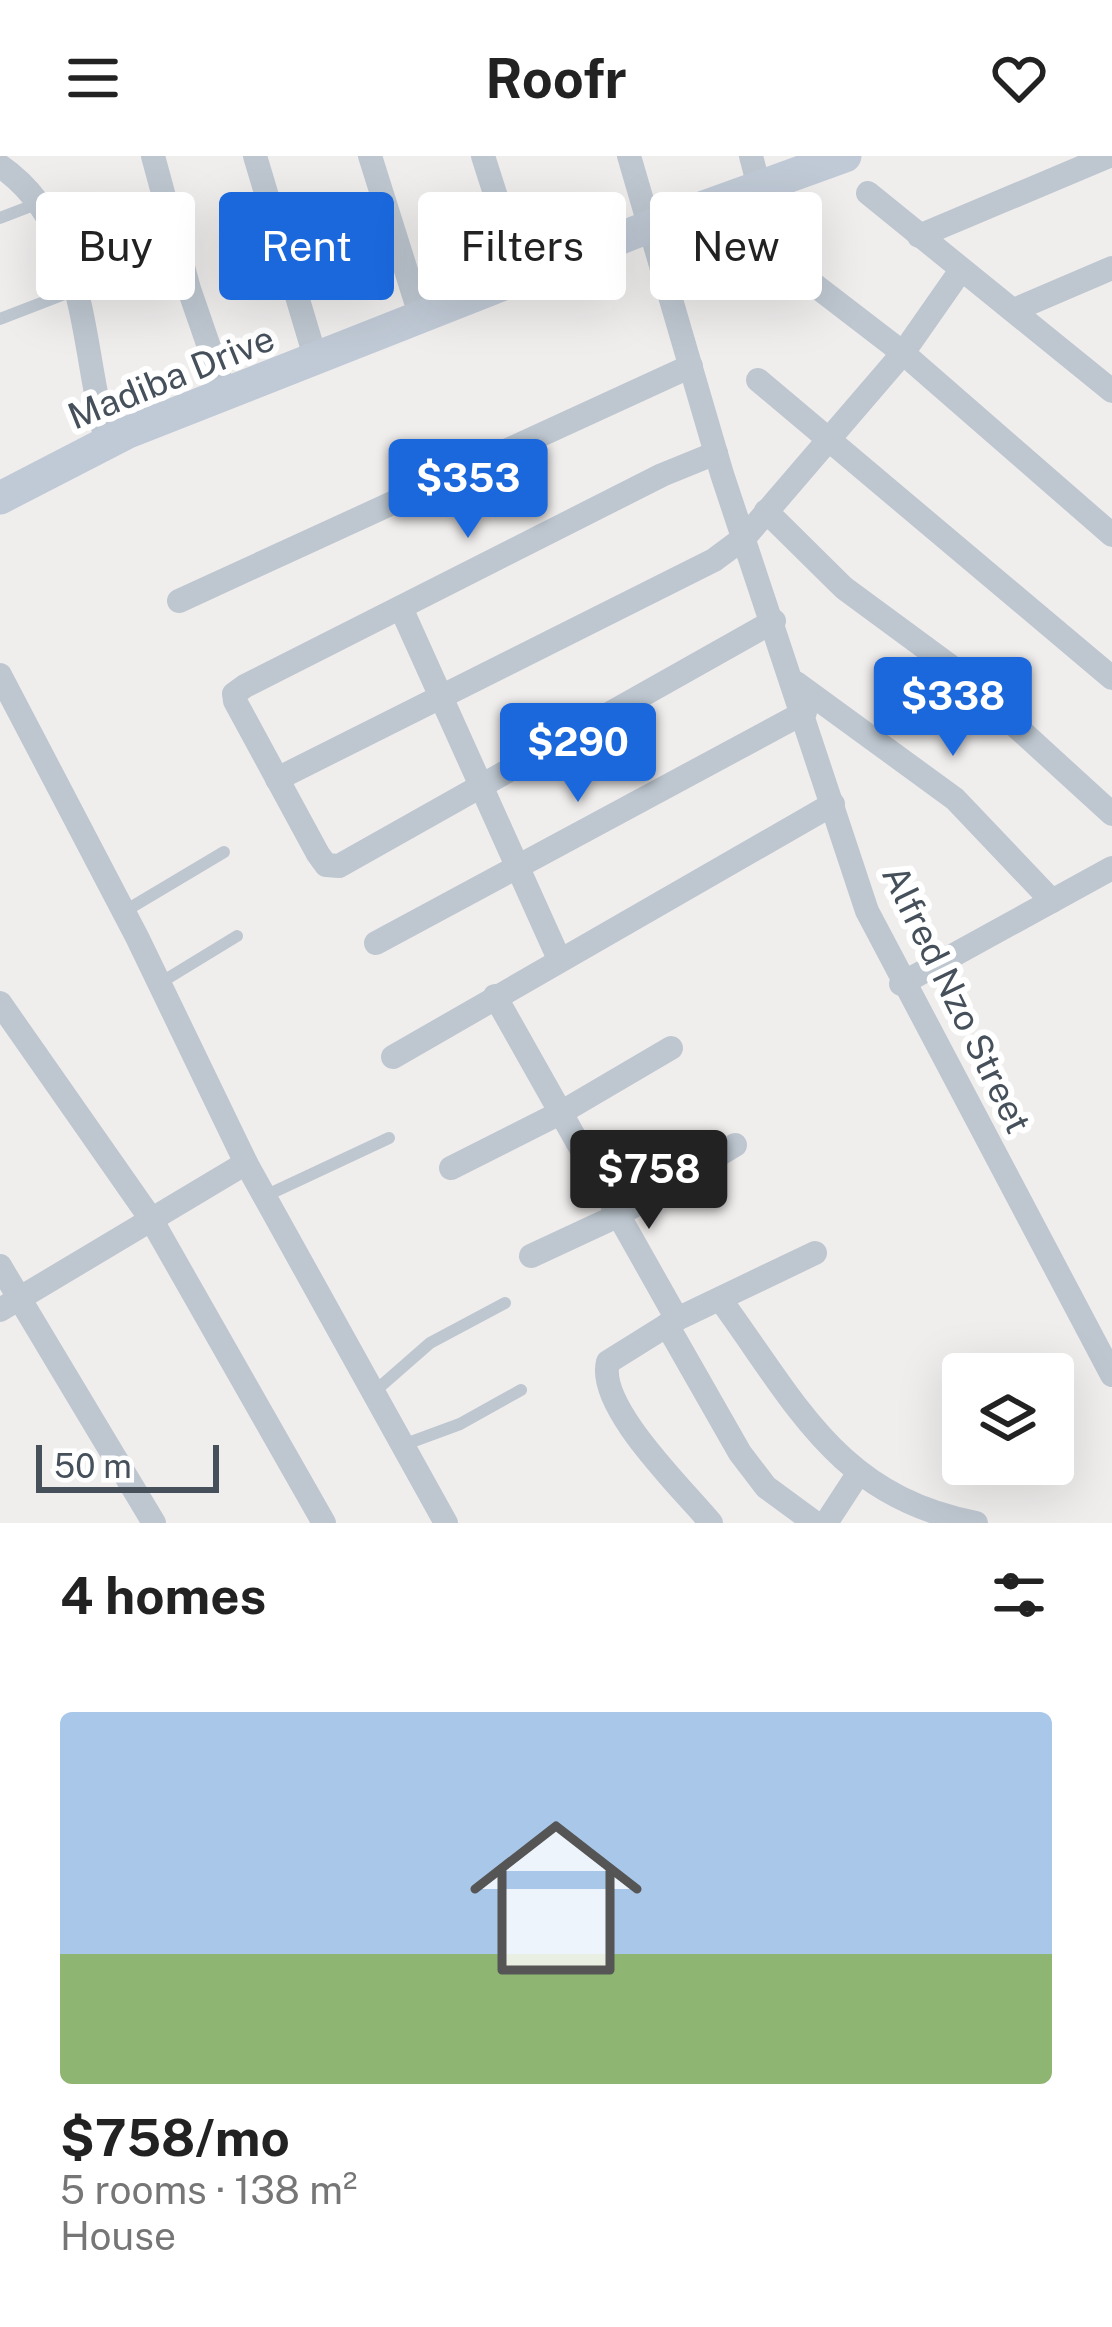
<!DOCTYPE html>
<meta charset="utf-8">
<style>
body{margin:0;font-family:"Public Sans",sans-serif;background:#f6f6f6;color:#222;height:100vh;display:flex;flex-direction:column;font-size:45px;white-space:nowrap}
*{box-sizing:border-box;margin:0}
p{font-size:39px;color:#767676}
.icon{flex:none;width:66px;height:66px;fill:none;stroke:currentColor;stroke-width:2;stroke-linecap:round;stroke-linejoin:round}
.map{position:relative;height:1367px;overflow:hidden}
.panel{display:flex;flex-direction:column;background:#fff;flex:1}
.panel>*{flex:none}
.hud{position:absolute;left:36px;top:36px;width:1041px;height:108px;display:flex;gap:24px}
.tools{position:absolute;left:942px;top:1197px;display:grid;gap:24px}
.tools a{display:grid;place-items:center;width:132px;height:132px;border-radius:12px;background:#fff;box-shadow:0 12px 48px #0002;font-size:60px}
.scale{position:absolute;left:36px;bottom:30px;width:183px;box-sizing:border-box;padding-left:12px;border:6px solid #46505b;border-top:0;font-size:33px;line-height:42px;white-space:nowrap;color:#46505b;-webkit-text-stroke:9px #fff;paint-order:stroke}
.price{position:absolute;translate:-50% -102px;padding:0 27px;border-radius:12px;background:#1b68dc;color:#fff;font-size:39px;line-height:78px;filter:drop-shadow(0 3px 6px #0008)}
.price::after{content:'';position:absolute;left:50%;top:72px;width:36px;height:27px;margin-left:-18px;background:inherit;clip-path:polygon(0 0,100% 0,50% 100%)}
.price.selected{background:#222;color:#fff}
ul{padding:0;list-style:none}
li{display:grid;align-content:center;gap:24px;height:636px;padding:0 60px}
li span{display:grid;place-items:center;height:372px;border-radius:12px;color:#555}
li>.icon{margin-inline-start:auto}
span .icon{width:216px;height:216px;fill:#fffc;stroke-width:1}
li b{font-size:51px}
h2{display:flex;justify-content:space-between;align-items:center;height:144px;padding:0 60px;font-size:51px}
.pill{padding:0 42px;border-radius:12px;background:#fff;box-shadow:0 12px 48px #0002;font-size:42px;line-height:108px}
.pill.selected{background:#1b68dc;color:#fff}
header{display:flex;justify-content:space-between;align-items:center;height:156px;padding:0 60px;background:#fff;font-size:54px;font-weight:700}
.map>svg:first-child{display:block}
</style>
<header><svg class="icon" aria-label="menu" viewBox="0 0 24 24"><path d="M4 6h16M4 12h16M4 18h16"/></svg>Roofr<svg class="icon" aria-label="heart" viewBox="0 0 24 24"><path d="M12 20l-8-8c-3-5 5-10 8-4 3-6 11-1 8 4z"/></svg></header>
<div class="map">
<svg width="1112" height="1367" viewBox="0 0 1112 1367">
<rect width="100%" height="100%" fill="#f0eeed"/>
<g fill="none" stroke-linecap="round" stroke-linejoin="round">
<!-- lane -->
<g stroke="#bec7d0" stroke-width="12">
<path d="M0,62l39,-15"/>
<path d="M0,163l75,-29"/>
<path d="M125,755l99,-59"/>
<path d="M160,827l77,-47"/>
<path d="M265,1040l124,-58"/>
<path d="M374,1236l56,-49 75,-40"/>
<path d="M403,1289l57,-21 61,-34"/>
</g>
<!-- street -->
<g stroke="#bec7d0" stroke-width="24">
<path d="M153,0l36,133 37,107"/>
<path d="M255,0l61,204"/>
<path d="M370,0l51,162"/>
<path d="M483,0l39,122"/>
<path d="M629,0l93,318 145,437 245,464"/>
<path d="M751,0l8,31"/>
<path d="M0,10c88,60 81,184 107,277"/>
<path d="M868,37l244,198"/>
<path d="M919,80l190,-80"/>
<path d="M752,81l151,116 209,182"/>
<path d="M1014,154l98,-42"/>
<path d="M758,224l354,298"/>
<path d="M716,297l-54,22 -417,211 -11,8 1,7 83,153 8,11 13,1 435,-245"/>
<path d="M766,355l78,77 106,78 162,148"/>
<path d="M179,445l512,-235"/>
<path d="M401,452l158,351"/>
<path d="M0,519l137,262 109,226 200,360"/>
<path d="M796,527l159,116 97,102"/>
<path d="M277,623l437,-219 31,-23 158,-184 58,-83"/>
<path d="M376,787l429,-231"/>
<path d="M901,828l211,-116"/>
<path d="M495,840l182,323"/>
<path d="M0,847l151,216 173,304"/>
<path d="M393,901l440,-253"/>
<path d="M451,1012l111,-56 109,-64"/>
<path d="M531,1100l86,-40 118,-71"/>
<path d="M0,1110l154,257"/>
<path d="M720,1143c77,105 117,197 256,224"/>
<path d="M0,1154l246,-147"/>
<path d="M667,1169l73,128 26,34 49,36"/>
<path d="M711,1367c-28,-34 -115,-117 -103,-161l69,-43 138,-66"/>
<path d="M826,1367l32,-49"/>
</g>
<!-- secondary -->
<path stroke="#c0cad6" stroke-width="33" d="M0,342l126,-65 525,-207 194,-70"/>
</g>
<g text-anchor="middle" stroke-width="12" stroke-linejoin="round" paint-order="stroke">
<!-- street labels -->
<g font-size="36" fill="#46505b" stroke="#fff">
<text transform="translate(171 221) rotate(-22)" y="13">Madiba Drive</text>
<text transform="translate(957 843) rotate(64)" y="13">Alfred Nzo Street</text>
</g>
</g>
</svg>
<div class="tools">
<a><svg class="icon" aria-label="layers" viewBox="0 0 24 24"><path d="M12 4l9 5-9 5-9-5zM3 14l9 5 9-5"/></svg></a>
</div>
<div class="scale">50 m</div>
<b class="price" style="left:468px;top:385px">$353</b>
<b class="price" style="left:953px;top:603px">$338</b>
<b class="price" style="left:578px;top:649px">$290</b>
<b class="price selected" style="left:649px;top:1076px">$758</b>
<div class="hud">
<a class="pill">Buy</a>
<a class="pill selected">Rent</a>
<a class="pill">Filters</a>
<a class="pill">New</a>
</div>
</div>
<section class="panel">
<h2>4 homes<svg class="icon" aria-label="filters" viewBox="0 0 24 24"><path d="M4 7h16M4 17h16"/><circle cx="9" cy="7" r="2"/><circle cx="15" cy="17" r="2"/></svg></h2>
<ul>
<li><span style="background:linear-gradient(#a9c7e8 65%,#8fb573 0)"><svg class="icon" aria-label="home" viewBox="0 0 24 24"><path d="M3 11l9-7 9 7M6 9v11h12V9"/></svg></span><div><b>$758/mo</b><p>5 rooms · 138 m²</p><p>House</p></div></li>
</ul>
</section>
